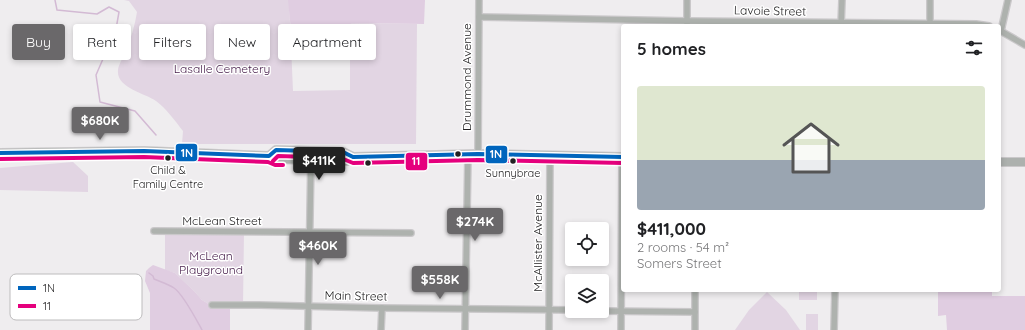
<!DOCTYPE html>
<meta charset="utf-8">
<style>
body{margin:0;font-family:Quicksand,sans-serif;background:#f2f2f2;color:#202124;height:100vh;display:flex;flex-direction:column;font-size:15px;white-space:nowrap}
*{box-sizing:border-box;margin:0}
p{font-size:13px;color:#757577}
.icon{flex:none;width:22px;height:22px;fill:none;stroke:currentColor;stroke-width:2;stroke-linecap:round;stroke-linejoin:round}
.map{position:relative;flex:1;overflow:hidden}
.side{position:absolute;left:621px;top:24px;width:380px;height:268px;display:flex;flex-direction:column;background:#fff;border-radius:4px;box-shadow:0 2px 6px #0003}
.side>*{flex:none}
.hud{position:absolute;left:12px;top:24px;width:380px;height:36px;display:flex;gap:8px}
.buttons{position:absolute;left:565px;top:222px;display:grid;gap:8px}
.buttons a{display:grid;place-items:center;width:44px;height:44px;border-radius:4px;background:#fff;box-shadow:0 2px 6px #0003;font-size:20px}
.price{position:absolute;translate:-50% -34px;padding:0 9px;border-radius:4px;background:#6a686a;color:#fff;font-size:13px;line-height:26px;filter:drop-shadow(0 1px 2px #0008)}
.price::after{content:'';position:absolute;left:50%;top:24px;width:12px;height:9px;margin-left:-6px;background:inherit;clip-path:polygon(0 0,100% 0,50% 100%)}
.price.selected{background:#222;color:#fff}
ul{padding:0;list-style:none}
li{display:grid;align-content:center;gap:8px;height:212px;padding:0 16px}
li span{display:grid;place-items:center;height:124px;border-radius:4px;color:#555}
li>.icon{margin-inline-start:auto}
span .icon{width:72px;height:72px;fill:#fffc;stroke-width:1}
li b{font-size:17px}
h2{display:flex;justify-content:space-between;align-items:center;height:48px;padding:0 16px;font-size:17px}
.chip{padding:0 14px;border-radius:4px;background:#fff;box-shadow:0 2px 6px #0003;font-size:14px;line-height:36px}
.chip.selected{background:#6a686a;color:#fff}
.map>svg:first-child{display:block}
</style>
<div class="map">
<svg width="1025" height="330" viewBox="0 0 1025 330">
<rect width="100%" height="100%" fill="#efedef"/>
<!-- green -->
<g fill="#e2d5e3">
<path d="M124,0h165l4,91 57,-1v-67l67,1 -1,120h-234l1,-13c-8,-10 -17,-23 -27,-30 -11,-8 -40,-13 -38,-31 0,-4 6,-15 8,-19 5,-13 9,-26 11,-39l-8,-11z"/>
<path d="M73,162l15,14v16l-88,-2v-22z"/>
<path d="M165,232h79l-1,74h-31l-10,-6 -7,-8 -20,-19 -10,-3z"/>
<path d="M799,291l18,1v8h-18z"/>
<path d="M767,292l19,18 14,20h-65l14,-20z"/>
<rect x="806" y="314" width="12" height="16"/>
</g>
<!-- forest -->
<g fill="#e0cde1">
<path d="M288,0h137l-1,24 -73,-1 -3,15 -57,-7z"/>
<path d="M153,265l22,8 20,19 7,8 10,6h18v24h-80v-37l-5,-12 1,-10 3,-3z"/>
<path d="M938,290h54v6h33v34h-78l-1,-15 -8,1z"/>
</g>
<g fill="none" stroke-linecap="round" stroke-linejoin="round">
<!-- stream -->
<g stroke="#d3bad4" stroke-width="1.5">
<path d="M55,0l2,10 40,4 12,-7 10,5 -3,17 -20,46 4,27 35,9 21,24"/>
<path d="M149,273l4,3 1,3c7,3 14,5 20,9 9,6 22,31 28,42"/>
</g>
<defs>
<g id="street">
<path d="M930,0v23"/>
<path d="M479,17l208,4 289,3 13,2"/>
<path d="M687,26v-26"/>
<path d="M841,26l1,-26"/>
<path d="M999,30l26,15"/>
<path d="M1001,31l7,-31"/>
<path d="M478,154l1,-154"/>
<path d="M154,231l257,2"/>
<path d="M212,305h47l123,3 190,2"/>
<path d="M602,311l93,1"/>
<path d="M308,330l3,-173"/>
<path d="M381,330l1,-22"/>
<path d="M465,330l3,-176"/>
<path d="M549,330l1,-174"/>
<path d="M621,330l1,-173"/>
<path d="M695,330v-40"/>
<path d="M834,330l1,-40"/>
</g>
<g id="secondary">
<path d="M0,153l144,-2 125,5 7,3 71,2 6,-4"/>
<path d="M269,156l7,-6 67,2 10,5 125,-3 145,3"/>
<path d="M999,162h26"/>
</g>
</defs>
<!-- street casing -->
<use href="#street" stroke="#cac8ca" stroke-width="8"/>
<!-- secondary casing -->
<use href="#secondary" stroke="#cac8ca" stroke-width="10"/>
<!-- street -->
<use href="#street" stroke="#aeb2ae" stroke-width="5.5"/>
<!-- secondary -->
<use href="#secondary" stroke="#adb1ae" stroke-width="8"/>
<defs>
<path id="bus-1" d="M0,153l144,-2 125,5 7,-6 67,2 10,5 125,-3 145,3"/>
<g id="bus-2">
<path d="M0,159l144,-2 124,5 7,3h8"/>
<path d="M273,161l5,-5 63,2 12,5 125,-3 145,3"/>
</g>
</defs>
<!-- bus-1 casing -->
<use href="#bus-1" stroke="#fff" stroke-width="7"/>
<!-- bus-2 casing -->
<use href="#bus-2" stroke="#fff" stroke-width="7"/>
<!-- bus-1 -->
<use href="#bus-1" stroke="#0065bd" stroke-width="4"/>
<!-- bus-2 -->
<use href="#bus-2" stroke="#e5007d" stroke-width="4"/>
</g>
<!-- markers -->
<g fill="#222122" stroke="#fff" stroke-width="1.5">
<circle cx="458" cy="154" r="3.5"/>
<circle cx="168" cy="158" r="3.5"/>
<circle cx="513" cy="161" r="3.5"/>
<circle cx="368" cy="163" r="3.5"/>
</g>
<g text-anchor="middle" stroke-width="3" stroke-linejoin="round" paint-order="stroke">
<!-- bus labels -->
<g font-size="11" fill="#222122" stroke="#fff">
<text x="168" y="174">Child &amp;<tspan x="168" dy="14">Family Centre</tspan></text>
<text x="513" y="177">Sunnybrae</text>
</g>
<!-- street labels -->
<g font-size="12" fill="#222122" stroke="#fff">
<text transform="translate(770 11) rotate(1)" y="4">Lavoie Street</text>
<text transform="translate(467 77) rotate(-90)" y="4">Drummond Avenue</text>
<text x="222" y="225">McLean Street</text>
<text transform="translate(538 243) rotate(-90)" y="4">McAllister Avenue</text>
<text transform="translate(356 296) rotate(1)" y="4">Main Street</text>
</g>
<!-- park labels -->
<g font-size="12" fill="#451b49" stroke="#fff">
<text x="222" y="73">Lasalle Cemetery</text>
<text x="211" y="260">McLean<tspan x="211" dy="14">Playground</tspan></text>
</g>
</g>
<!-- legend -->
<rect x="10" y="274" width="132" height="46" rx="6" fill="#fff" stroke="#bdbcbd" stroke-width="1"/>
<rect x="18" y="286" width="18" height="4" fill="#0065bd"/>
<rect x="18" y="304" width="18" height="4" fill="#e5007d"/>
<g font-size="11" fill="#222122">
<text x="43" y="292">1N</text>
<text x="43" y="310">11</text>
</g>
<g stroke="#fff" stroke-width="1.5">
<rect x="175" y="143" width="23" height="19" rx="4" fill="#0065bd"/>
<rect x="485" y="145" width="23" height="19" rx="4" fill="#0065bd"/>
<rect x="405" y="152" width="23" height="19" rx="4" fill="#e5007d"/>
</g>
<g font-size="11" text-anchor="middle" font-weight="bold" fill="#fff">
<text x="187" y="157">1N</text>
<text x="496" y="158">1N</text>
<text x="416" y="165">11</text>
</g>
</svg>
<div class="buttons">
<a><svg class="icon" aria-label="locate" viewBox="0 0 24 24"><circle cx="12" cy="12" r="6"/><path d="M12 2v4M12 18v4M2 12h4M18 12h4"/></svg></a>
<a><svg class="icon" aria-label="layers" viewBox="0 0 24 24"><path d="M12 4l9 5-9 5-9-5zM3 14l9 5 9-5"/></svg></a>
</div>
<b class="price" style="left:100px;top:141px">$680K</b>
<b class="price selected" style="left:319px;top:181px">$411K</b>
<b class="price" style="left:475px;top:242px">$274K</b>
<b class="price" style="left:318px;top:266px">$460K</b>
<b class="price" style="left:440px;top:300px">$558K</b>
<div class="hud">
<a class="chip selected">Buy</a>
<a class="chip">Rent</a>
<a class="chip">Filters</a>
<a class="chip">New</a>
<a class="chip">Apartment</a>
</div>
<section class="side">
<h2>5 homes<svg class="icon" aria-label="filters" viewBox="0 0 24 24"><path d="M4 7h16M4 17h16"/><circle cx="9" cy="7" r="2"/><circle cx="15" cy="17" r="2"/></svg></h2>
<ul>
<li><span style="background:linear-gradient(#dfe7d0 60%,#9aa5b1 0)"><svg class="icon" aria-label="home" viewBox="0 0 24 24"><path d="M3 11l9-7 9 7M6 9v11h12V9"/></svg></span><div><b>$411,000</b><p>2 rooms · 54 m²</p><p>Somers Street</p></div></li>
</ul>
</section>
</div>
